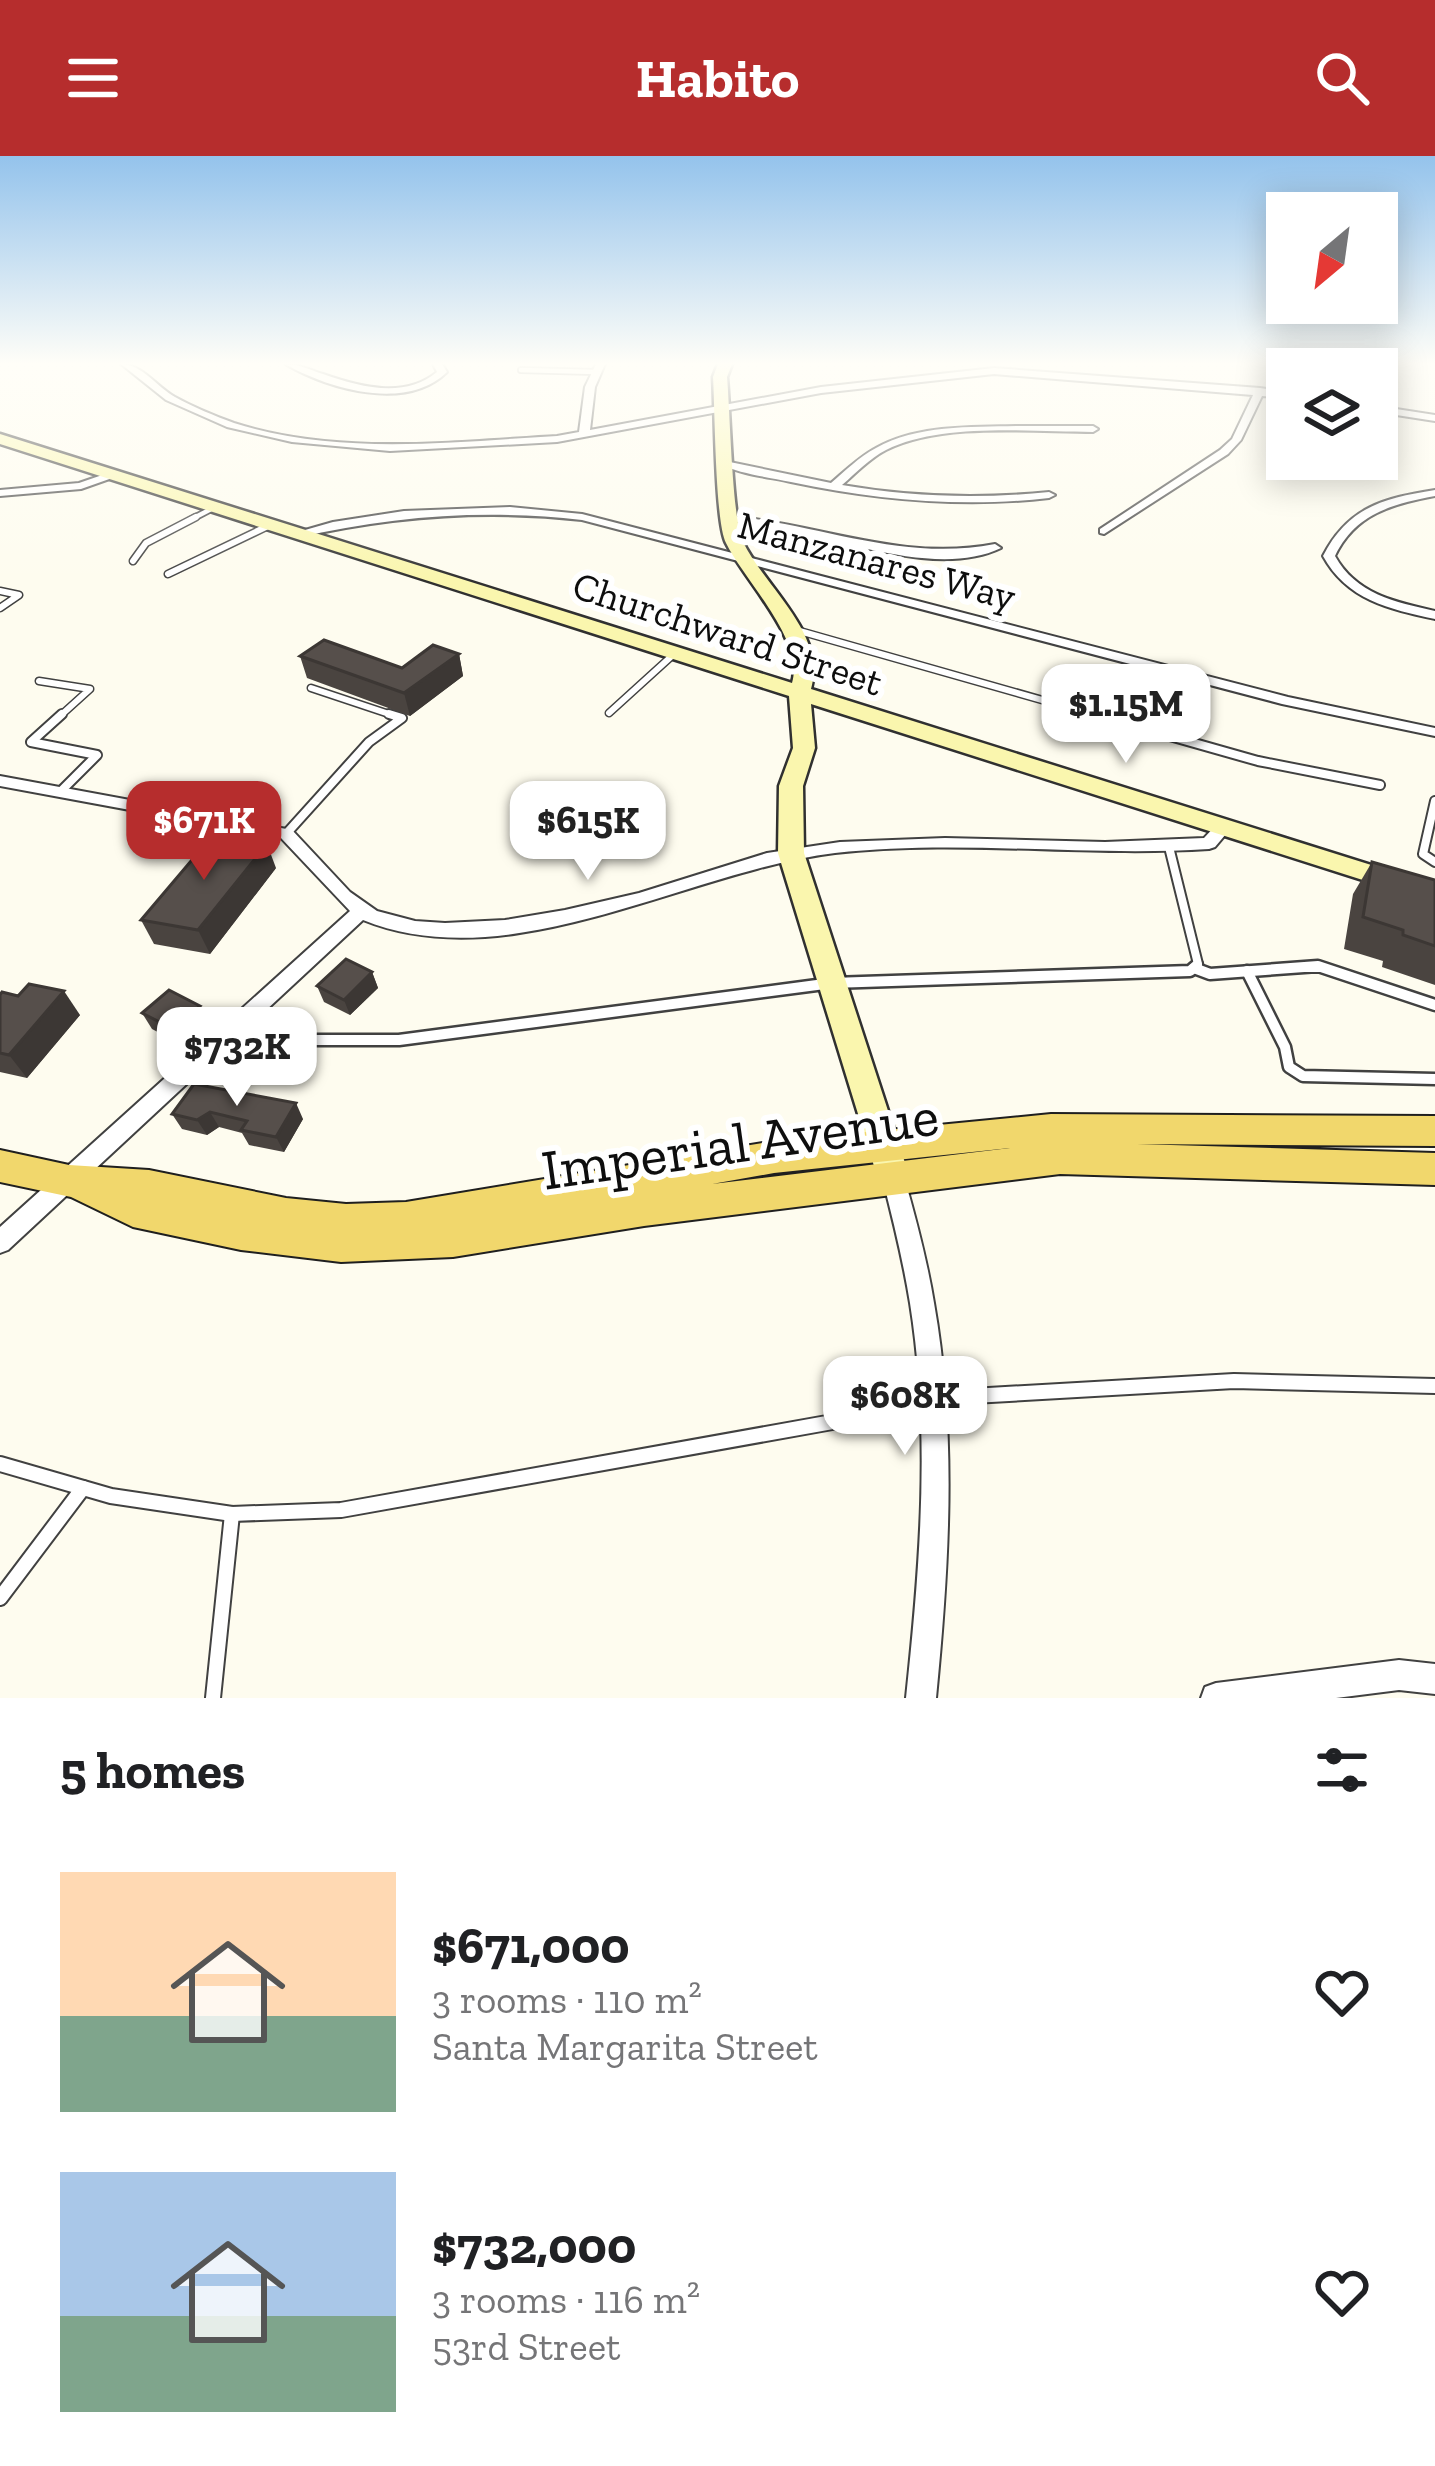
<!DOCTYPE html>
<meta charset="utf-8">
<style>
body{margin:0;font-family:"Zilla Slab",serif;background:#f6f6f6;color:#202124;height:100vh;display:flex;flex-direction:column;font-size:45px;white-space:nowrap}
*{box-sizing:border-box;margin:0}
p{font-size:39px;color:#757577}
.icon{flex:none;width:66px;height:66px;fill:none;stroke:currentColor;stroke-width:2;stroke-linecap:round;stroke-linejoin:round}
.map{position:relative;height:1542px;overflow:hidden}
.details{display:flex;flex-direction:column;background:#fff;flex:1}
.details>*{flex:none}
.needle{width:78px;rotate:209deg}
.fabs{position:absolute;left:1266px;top:36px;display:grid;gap:24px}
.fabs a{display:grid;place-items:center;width:132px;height:132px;border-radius:0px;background:#fff;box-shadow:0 6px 30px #0003;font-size:60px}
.price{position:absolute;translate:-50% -102px;padding:0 27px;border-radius:24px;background:#fff;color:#222;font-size:39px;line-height:78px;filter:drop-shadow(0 3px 6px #0008)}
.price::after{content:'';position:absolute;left:50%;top:72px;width:36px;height:27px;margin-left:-18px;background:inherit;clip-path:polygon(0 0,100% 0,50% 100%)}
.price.current{background:#b62d2d;color:#fff}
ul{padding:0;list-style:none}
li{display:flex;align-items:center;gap:36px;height:300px;padding:0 60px}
li span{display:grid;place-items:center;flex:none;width:336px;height:240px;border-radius:0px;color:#555}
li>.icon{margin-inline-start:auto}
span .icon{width:144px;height:144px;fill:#fffc;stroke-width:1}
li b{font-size:51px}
h2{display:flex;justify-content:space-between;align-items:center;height:144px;padding:0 60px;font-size:51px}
header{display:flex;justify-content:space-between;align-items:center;height:156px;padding:0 60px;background:#b62d2d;color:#fff;font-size:54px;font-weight:700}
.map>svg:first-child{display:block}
</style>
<header><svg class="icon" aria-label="menu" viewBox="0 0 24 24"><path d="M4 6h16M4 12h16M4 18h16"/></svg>Habito<svg class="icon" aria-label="search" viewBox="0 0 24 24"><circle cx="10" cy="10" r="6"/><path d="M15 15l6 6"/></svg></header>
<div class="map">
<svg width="1435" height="1542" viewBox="0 0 1435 1542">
<rect width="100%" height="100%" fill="#fefcef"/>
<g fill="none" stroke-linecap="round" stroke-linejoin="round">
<defs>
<g id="lane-far4">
<path d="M521,214l76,2"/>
<path d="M190,364l25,-13"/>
</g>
<g id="lane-far3">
<path d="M133,405l13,-18 50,-26"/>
<path d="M168,418l102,-49"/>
<path d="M0,435l19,4 -19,13"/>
<path d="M796,474l306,87"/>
<path d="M39,525l51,8 -31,28"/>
<path d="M311,532l87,29"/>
<path d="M609,557l65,-59"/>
</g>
<g id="lane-far2">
<path d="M1092,558l166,47 122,24"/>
<path d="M60,636l37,-37 -66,-13 31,-28"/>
<path d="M1435,645l-12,53 12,8"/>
<path d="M286,678l83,-92 33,-24 -13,-4"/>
<path d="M1169,691l29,117 -5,4"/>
<path d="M1287,812h38"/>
</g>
<g id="lane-far1">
<path d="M1194,812l16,6 108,-8 117,39"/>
<path d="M1247,815l38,76 4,20 14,9 132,3"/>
<path d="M233,875l31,9h135l433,-57 358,-12 7,-6"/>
</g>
<g id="lane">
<path d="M0,1308l111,32 121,18 109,-4 497,-89 99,-23 297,-17 201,5"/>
<path d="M0,1442l83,-110"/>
<path d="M213,1542l19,-184"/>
</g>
<g id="street">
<path d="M121,208c21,0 36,23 54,33 18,10 40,19 59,26 103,33 217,19 323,13l22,-4 6,-45 11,-23h9l-10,23 -5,43 231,-43 173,-19 266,20 27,4v6l-25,-2 -21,44 -13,14 -124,80 -4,-1v-4l120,-79 12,-11 21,-44 -259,-21 -173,19 -264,49 -167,9 -98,-9 -65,-15 -61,-27z"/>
<path d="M285,208c14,0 25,6 38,10 37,13 82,25 114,-2l-4,-8h9l5,8c-41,40 -118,17 -162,-8z"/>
<path d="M1377,250l58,9v6l-58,-9z"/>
<path d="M1016,270h77l5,3 -5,3c-61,0 -151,-10 -207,18 -16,8 -30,23 -44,35 69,12 137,14 207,7l6,3 -6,3c-88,10 -173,2 -258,-16 -23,-5 -51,-8 -71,-18l5,-3 106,22c14,-12 28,-26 45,-35 40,-23 95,-21 140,-22z"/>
<path d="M111,316l5,3 -1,2 -34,12 -81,7v-6l79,-7z"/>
<path d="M1435,334v6c-43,8 -80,18 -100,60 21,38 60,46 100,55v8c-46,-10 -88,-19 -112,-63 25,-49 61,-58 112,-66z"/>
<path d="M510,351l72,7 706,183 147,31v8l-153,-32 -700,-184c-98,-11 -190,-4 -285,18l-6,-4 42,-12 71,-11z"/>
<path d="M732,360c90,9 171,46 263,28l6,4c-58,28 -146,-4 -207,-16 -22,-5 -44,-7 -66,-11v-4z"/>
<path d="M0,620l292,54 58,62 27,19 38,10 30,2 60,-3 60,-10 74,-17 128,-40 73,-11 105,-4 160,4 99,-4 13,-14 6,-1 8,5 -16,19 -6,2c-124,8 -251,-10 -374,4 -148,18 -324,127 -472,67l-355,330 -8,3v-26l350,-316 -69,-73 -281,-52z"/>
<path d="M893,1011l8,3 3,7c12,42 23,83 30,126 23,130 15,264 2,395h-30c14,-131 25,-264 4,-395 -7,-43 -17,-84 -28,-126l3,-7z"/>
<path d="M1399,1504l36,4v30l-36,-4 -63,8h-135l4,-11 11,-4z"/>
</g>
<path id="secondary" d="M718,208h14l-5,13c3,32 5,143 16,165 22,45 84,92 68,147l624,196v18l-624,-199 4,44 -12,38 1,67 102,313 -4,10 -12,4 -12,-4 -4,-10 -96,-313 1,-67 14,-38 -4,-52 -789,-252v-10l792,249c13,-43 -48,-103 -66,-140 -11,-21 -11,-135 -13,-166z"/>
<path id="primary" d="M1051,958l384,2v30l-298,-2 298,9v32l-375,-11 -416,52 -191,31 -112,5 -100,-12 -108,-23 -62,-30 -71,-15v-32l69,15 80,5 137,28 60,6 60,-2 368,-61zM1010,992l-298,36 62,-11z"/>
</defs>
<!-- lane-far4 casing -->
<use href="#lane-far4" stroke="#414141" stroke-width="8"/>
<!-- lane-far3 casing -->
<use href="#lane-far3" stroke="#414141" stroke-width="9"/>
<!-- lane-far2 casing -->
<use href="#lane-far2" stroke="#414141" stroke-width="12"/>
<!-- lane-far1 casing -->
<use href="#lane-far1" stroke="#414141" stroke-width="15"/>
<!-- lane casing -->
<use href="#lane" stroke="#414141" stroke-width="18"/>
<!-- street casing -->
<use href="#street" stroke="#414141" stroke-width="4"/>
<!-- secondary casing -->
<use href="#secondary" stroke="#303030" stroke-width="5"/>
<!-- primary casing -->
<use href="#primary" stroke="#1f1f1f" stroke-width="4"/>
<!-- lane-far4 -->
<use href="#lane-far4" stroke="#fff" stroke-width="4.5"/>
<!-- lane-far3 -->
<use href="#lane-far3" stroke="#fff" stroke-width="6"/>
<!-- lane-far2 -->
<use href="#lane-far2" stroke="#fff" stroke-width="8"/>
<!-- lane-far1 -->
<use href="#lane-far1" stroke="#fff" stroke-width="10"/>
<!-- lane -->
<use href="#lane" stroke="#fff" stroke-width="14"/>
<!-- street -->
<use href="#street" fill="#fff" fill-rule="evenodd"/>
<!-- secondary -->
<use href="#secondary" fill="#faf6ae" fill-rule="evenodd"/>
<!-- primary -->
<use href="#primary" fill="#f1d76c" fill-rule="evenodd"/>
</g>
<!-- wall -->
<g fill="#4a4440">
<path d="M459,498l4,22 -53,40 -103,-38 -7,-22 102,12z"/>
<path d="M1372,706l63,18v105l-53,-18 1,-6 -39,-12 9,-55z"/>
<path d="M276,712l-66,86 -56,-10 -13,-24z"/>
<path d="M372,816l6,16 -28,27 -26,-13 -7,-16z"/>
<path d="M0,839l80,20 -53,63 -27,-6z"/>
<path d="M142,857l67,9 -27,23 -30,-16z"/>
<path d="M194,928l109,35 -19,33 -35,-7 -7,-12 -23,-6 -12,8 -25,-6 -10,-15z"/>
</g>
<!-- shaded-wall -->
<g fill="#3c3734">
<path d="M459,498l4,22 -53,40 -6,-23z"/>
<path d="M267,688l9,24 -66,86 -12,-24z"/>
<path d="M372,816l6,16 -28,27 -6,-15z"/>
<path d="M64,835l16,24 -53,63 -18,-23z"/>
<path d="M200,850l9,16 -27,23 -9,-16z"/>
<path d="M296,947l7,16 -19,33 -8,-15z"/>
<path d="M210,956l9,15 -12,8 -10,-15z"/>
</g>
<!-- building -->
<g fill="#564f4b" stroke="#3c3734" stroke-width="3">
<path d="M324,484l78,28 31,-23 26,9 -55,39 -104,-37z"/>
<path d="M213,679l54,9 -69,86 -57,-10z"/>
<path d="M1372,706l63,18v66l-32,-11v-5l-40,-13z"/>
<path d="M346,803l26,13 -28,28 -27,-14z"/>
<path d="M29,828l35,7 -55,64 -9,-2v-58l2,-3 16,4z"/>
<path d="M169,834l31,16 -27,23 -31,-16z"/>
<path d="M194,928l102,19 -20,34 -35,-7 6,-9 -37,-9 -13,8 -25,-6z"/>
</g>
<!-- sky -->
<linearGradient id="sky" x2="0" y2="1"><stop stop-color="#94c3ec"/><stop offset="0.49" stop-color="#fffef8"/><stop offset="1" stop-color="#fffef8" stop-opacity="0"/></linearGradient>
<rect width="1435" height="424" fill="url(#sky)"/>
<g text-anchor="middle" stroke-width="12" stroke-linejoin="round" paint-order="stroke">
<!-- far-street labels -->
<g font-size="39" fill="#0e0e0e" stroke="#fff">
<text transform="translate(877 404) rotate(15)" y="14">Manzanares Way</text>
<text transform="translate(728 477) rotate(18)" y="14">Churchward Street</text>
</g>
<!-- near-street labels -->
<g font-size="57" fill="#0e0e0e" stroke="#fff">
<text transform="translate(740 986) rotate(-8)" y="20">Imperial Avenue</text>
</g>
</g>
</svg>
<div class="fabs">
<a><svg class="needle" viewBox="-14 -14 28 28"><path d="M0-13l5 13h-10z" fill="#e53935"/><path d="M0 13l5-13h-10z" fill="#757577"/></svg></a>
<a><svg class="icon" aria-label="layers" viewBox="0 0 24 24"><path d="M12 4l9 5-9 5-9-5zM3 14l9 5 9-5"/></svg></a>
</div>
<b class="price" style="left:1126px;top:610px">$1.15M</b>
<b class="price current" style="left:204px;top:727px">$671K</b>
<b class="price" style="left:588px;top:727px">$615K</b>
<b class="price" style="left:237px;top:953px">$732K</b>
<b class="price" style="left:905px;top:1302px">$608K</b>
</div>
<section class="details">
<h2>5 homes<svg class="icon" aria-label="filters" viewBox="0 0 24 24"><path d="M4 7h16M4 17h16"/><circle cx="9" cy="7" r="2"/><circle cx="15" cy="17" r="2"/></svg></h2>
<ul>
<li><span style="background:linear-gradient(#ffd9b3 60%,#7fa58c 0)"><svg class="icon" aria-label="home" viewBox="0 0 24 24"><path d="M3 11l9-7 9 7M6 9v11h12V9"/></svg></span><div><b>$671,000</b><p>3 rooms · 110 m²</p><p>Santa Margarita Street</p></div><svg class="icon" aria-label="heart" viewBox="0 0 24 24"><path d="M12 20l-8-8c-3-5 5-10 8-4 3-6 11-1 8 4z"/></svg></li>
<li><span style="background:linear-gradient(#a9c7e8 60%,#7fa58c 0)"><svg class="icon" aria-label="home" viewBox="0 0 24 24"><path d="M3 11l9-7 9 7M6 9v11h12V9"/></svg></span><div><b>$732,000</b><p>3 rooms · 116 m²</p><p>53rd Street</p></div><svg class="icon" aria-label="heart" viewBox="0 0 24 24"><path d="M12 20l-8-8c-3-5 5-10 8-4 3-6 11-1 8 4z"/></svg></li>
</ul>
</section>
